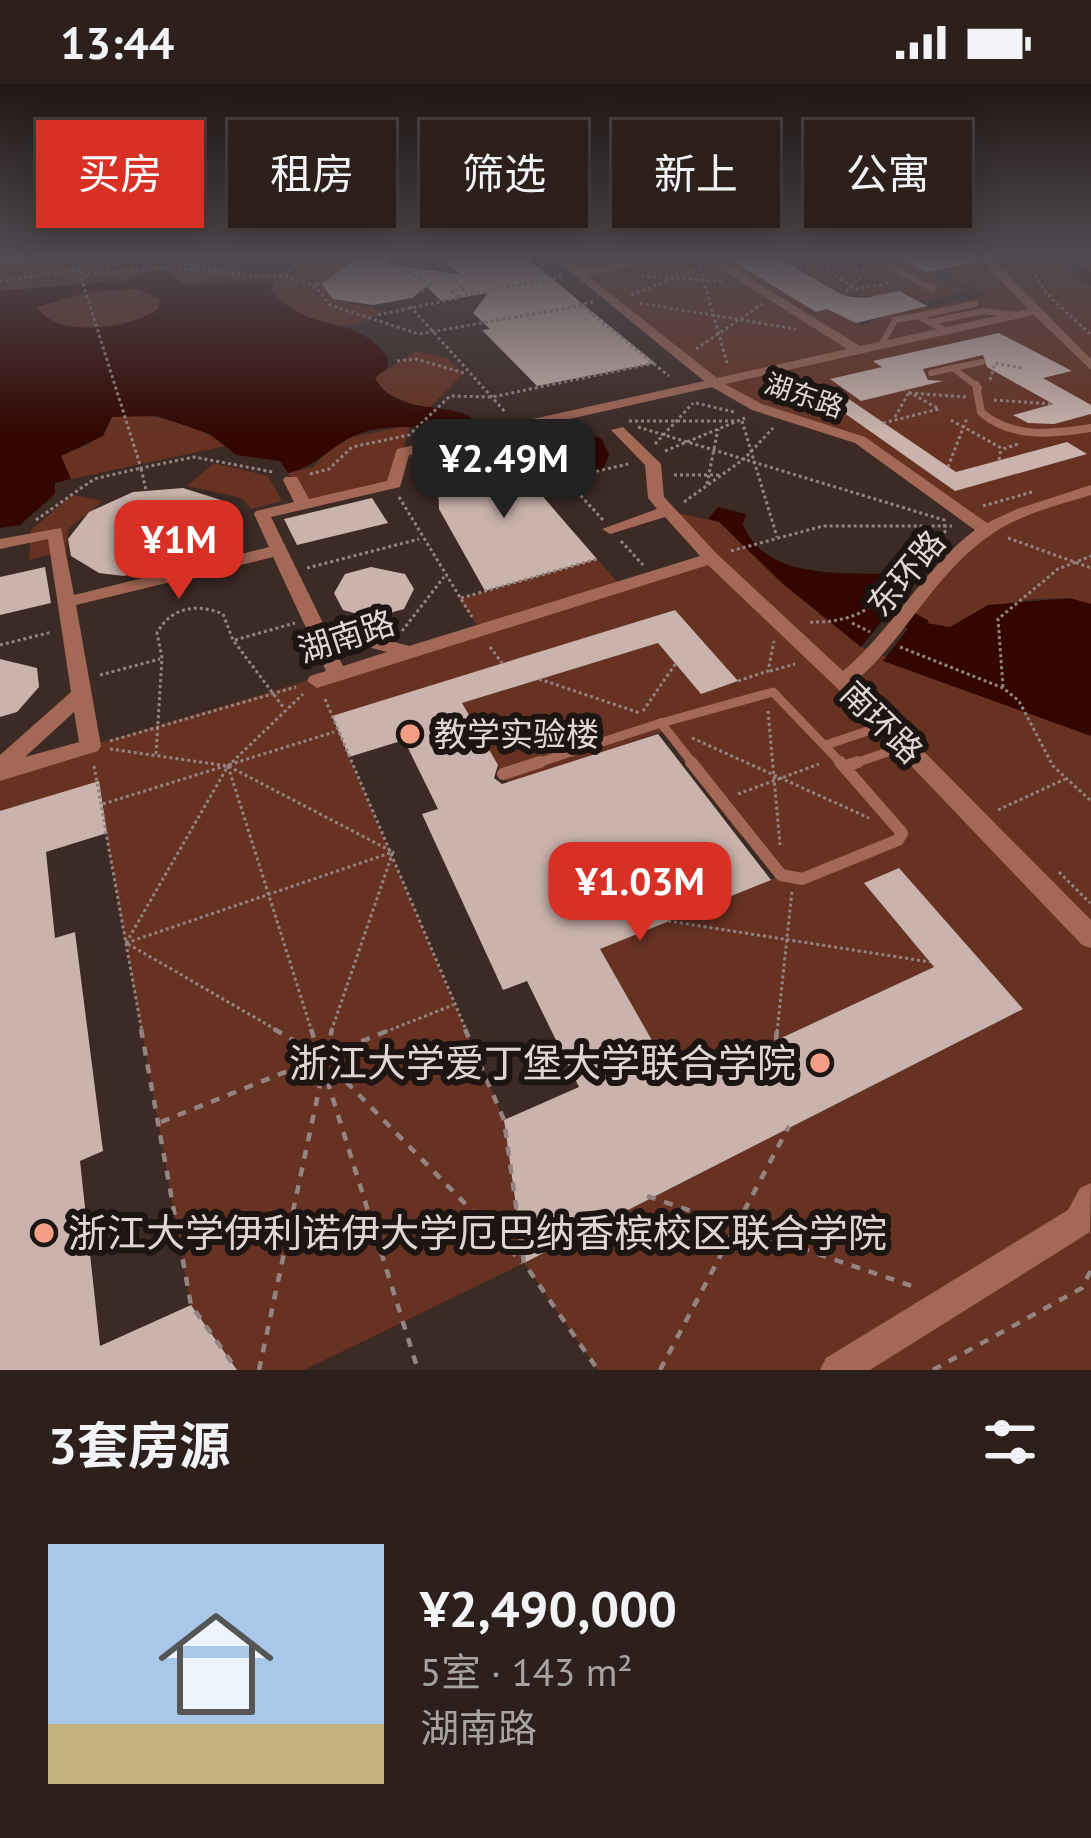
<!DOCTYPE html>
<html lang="zh">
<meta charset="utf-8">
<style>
body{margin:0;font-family:"PT Sans","Noto Sans SC",sans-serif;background:#392d29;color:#f1f3f6;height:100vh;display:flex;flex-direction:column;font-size:45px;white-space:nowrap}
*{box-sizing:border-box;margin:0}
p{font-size:39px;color:#a7a3a3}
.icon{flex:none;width:66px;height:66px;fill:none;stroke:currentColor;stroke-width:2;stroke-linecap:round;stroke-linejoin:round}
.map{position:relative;height:1286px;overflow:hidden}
.sheet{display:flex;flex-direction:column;background:#2d201c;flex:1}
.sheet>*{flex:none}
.banner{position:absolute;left:36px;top:36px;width:1020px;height:108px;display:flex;gap:24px}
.price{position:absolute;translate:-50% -102px;padding:0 27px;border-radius:24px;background:#d93025;color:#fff;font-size:39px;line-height:78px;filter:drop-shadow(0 3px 6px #0008)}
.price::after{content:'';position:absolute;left:50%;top:72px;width:36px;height:27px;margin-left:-18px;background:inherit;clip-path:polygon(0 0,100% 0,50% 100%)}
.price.active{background:#222;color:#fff}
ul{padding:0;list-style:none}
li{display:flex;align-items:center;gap:36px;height:300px;padding:0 48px}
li+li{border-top:3px solid #483e3b}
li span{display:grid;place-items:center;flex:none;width:336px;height:240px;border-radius:0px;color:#555}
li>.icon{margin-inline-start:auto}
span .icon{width:144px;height:144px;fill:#fffc;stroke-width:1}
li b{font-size:51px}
h2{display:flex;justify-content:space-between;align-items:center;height:144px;padding:0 48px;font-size:51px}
.chip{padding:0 42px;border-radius:0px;background:#2d201c;box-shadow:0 6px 30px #0003,0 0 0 3px #483e3b;font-size:42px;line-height:108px}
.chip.active{background:#d93025;color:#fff}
.status{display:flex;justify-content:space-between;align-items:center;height:84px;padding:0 60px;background:#2d201c;direction:ltr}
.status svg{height:33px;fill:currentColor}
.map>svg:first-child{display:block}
</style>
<div class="status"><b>13:44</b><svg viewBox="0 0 49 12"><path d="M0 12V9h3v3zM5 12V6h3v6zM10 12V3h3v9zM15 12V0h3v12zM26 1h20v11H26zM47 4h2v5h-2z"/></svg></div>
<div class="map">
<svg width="1091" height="1286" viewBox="0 0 1091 1286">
<rect width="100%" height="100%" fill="#3c2a25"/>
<!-- green -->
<g fill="#683222" fill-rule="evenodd">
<path d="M0,171h188c17,23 69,20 97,21l6,-9 76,-12 69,12c-43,7 -75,-11 -115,16l12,16 51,12c-44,27 -80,16 -113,-22l2,-9 -9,-1 -81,5 -13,-13 -22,-1 -22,10 -126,11z"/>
<path d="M555,171h188l73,57 17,-4 29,18 24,-11 -29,-22 -42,8 -4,-24 -10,-6 -25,5 -22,-13 43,-8h135l-13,13 47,23 -48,11 11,6 60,-13 -51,-26 5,-14h148v349c-48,-14 -99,-1 -141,23l-36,-6 4,-22 67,-69 -125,-90 -136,-50z"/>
<path d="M116,205h22l23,10 -3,10c-26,19 -102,32 -121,-3l18,-8z"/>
<path d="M416,267l31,7 17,15 -37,37 -45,-18 -8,-14z"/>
<path d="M128,329c32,3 72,13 98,33l-155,33 -11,-23 30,-12 22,-27z"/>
<path d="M410,341l-7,25 85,-17 14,16 -73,17 -27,-14 -8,32 -90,21 -16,-32 25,-6 26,-27z"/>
<path d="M214,379l54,13 14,25 -31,8 -9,-11 -55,-12z"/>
<path d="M72,411l31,6 -35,28 -2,21 -37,10 2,-30z"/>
<path d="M669,427l50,11 64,62 78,63 230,89v634h-493l-74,-107 -220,107h-67l-46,-65 -94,-522 -97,28v-38l480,-144 -21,-30 138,-40 22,25 90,-26zM674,526l63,72 -36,11 -43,-50 -196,60 46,81 162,-55 20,40 50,66 8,-3 32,44 -180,73 78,137 256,-119 -69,-83 34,-15 124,140 -499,254 -20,-143 -172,-403z"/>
</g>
<!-- water -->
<g fill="#330700" fill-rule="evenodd">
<path d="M156,185l14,2 13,13 91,-3 -3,9c43,49 78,18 117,67l-1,11 -12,10c23,42 86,20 103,46 -34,9 -71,-2 -106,6 -35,7 -50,35 -84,43l-8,-12 -44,-6 -26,-21 -53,-18 -45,1 -9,19 -42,20 10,23 -16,4v11l-35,31 -20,3v-237l126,-11zM138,205l22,10 -2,10c-26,19 -101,31 -121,-2l52,-15z"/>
<path d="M559,341l43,14 7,16 -6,15 -17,4 -43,-40z"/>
<path d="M718,423l28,7 -3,10c22,58 105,48 155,50 2,32 -17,48 -37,73l-78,-63 -64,-62 -11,-3z"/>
<path d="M1070,514l21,6v132l-208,-75 31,-40 36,6 38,-22z"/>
</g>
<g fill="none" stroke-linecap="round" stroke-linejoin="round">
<!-- stream -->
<g stroke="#330700" stroke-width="4.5">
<path d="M479,337l8,2"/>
<path d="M538,347l7,1"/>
</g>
<!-- river -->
<g fill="#330700" fill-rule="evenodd">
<path d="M1054,171h18l19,17v14z"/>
<path d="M892,516l37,21 -5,7c-16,4 -37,-5 -46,-19l4,-6z"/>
</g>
</g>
<!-- building -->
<g fill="#cab3ac">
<path d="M362,171h27l1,10 70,9 -21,-19h84l132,108 -118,23 -55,-56 8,-1 -17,-16 15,-20 -47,8 -14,-15 -15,12 -39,7 -40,-6 -12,-15z"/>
<path d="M723,171h50l71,41 22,2 33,-7 28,15 -71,17 -29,-14 -11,3z"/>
<path d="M893,171h80l1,7 -48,10z"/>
<path d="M999,249l73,38 -29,7 48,27v9l-37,10 -26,-1 -15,-8 40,-11 -66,-37 -4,-12 -60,14 5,11 15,1 -82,20 -31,-22 52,-12 -9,-6z"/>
<path d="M837,307l119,81 111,-30 20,12 -132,37 -125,-88z"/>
<path d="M502,365l68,79 27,31 -112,32 -46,-82 -1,-28 -9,-15z"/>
<path d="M183,404l38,12 9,12v14l-9,14 -17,14 -80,22 -25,-3 -28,-17 -3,-17 21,-27 44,-20z"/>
<path d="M372,414l16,25 -91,22 -13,-26z"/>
<path d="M45,483l6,36 -51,12v-38z"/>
<path d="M371,483l34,7 9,15 -10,20 -32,9 -29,-8 -9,-17 11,-19z"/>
<path d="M675,526l63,71 -37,13 -43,-51 -196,60 36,62 -4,13 8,6 156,-50 113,146 -171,69 78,137 256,-119 -70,-84 35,-15 124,141 -499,254 -20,-143 75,-33 -52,-106 -24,9 -81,-176 16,-5 -34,-69 -55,17 -17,-41z"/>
<path d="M0,575l37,9 2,19 -22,25 -17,5z"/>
<path d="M99,697l8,52 -61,19 9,86 20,-6 28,219 -23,10 20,185 91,-41 46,65h-237v-559z"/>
</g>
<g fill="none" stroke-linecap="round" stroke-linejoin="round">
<!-- path-far1 -->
<g stroke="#938481" stroke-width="3" stroke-dasharray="3 3" stroke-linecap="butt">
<path d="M74,171l67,213 53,-11 79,15"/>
<path d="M1022,171l25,39 44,41"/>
<path d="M779,174l87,13"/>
<path d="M823,177l32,-6"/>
<path d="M815,179l42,26 33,-6"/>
<path d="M700,184l27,95"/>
<path d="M770,189l42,-8"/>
<path d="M82,190l90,-6 85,8"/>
<path d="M286,192l5,-9 76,-12"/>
<path d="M641,192l81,5"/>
<path d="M0,197l139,-20 62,4 34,9 51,2 28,9 16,20 89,29 166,-29"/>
<path d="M316,200l72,-20 43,19 -11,9"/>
<path d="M631,211l69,-27"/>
<path d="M459,212l103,-19"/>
<path d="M842,212l21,-22"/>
<path d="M593,218l-13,2 89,72"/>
<path d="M640,219l156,26"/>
<path d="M410,222l96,107"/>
<path d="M378,231l81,-17 -7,-7 12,-2 -36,-34"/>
<path d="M696,265l66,-45"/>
<path d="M397,277l19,-2 48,14"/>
<path d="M990,296l5,-17 27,5"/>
<path d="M909,309l58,4"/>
<path d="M787,316l1,-21"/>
<path d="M994,316l59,4"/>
<path d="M696,319l38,9"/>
<path d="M895,333l13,-23"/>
<path d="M951,336l52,29 15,-5"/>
<path d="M629,337h105"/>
<path d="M742,337l35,116"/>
<path d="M883,339l56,-14 -34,-19"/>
<path d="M638,343l306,93 1,12c-52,43 -60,93 -138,90"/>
<path d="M528,354l75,82"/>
<path d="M655,360l38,-41"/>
<path d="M665,367l80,-33"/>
<path d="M999,376l2,-11"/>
<path d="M948,383l19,-49"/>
<path d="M310,390l19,-5 23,-22 57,-12 41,-39 42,1 163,-34"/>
<path d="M674,391h46"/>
<path d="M567,394l61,-14"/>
<path d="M707,400l11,-55"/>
<path d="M399,413l73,120"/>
<path d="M684,418l60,-43 29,-31"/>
<path d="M983,422l49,-14"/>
<path d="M36,436l58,-41 47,-11 5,22"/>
<path d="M1008,454l83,30"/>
<path d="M621,457l22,24"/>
<path d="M731,467l92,-25h129"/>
<path d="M307,484l112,-29"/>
<path d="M461,514l136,-39"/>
<path d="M852,539l18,9"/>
<path d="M402,547l42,-54"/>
<path d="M235,556l60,-17"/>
<path d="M0,561l52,-13"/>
<path d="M490,563l12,16"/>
<path d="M900,563l103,41 16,13 34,65 38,35"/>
<path d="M770,587l25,-7"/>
<path d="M100,591l60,-16"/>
<path d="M539,595l101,34"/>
<path d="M738,597l30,-10 6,-30"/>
<path d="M1003,603l-5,-68 60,-50 33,-13"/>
<path d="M325,615l142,333"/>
<path d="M643,627l33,-48"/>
<path d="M768,627l12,134"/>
<path d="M692,654l177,80"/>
<path d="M110,657l186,-54"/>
<path d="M110,665l118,17 163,85"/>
<path d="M156,670l6,-96 -5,-25c14,-26 40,-30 66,-19l10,26 51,68"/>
<path d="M94,682l48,266"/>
<path d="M228,682l84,266"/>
<path d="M738,710l81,-30"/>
<path d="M103,720l231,-72"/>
<path d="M998,726l67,-31"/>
<path d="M1059,788l31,31"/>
<path d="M668,837l262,41"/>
<path d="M126,859l267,-91 -62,180"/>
<path d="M126,859l102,-177 75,-72"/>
<path d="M128,860l152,88"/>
<path d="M385,948l68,-27"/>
<path d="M777,948l15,-141"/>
</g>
<!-- path -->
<g stroke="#938481" stroke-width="4.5" stroke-dasharray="9 9" stroke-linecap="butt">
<path d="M141,945l50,276 46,65"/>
<path d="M274,945l48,28 201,206"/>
<path d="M311,945l107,341"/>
<path d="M465,945l39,91 20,143 74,107"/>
<path d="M776,956l1,-11"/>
<path d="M161,1038l231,-93"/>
<path d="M647,1112l271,92"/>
<path d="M259,1286l73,-341"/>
<path d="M660,1286l129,-244"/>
<path d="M933,1286l149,-82 9,-18"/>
</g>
<!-- service-far3 -->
<g stroke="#a36856" stroke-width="6">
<path d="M866,171l67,34"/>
<path d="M918,232l57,-12"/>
<path d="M931,238l52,-11 33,4"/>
<path d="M881,261l14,-25 23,-4 28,15"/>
<path d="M953,284l29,-6"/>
<path d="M931,289l22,-5 26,20"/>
</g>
<!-- service-far2 -->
<path stroke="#a36856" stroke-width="8" d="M976,301l5,27c30,27 73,22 110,16"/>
<!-- service-far1 -->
<g stroke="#a36856" stroke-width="9">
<path d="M661,639l33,42"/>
<path d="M661,639l112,-31 70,73"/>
<path d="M826,661l59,-20"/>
<path d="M531,681l130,-42"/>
<path d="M850,681l55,-19"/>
</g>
<!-- service -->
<g stroke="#a36856" stroke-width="12">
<path d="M691,678l90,113 21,4 96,-39 4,-7 -62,-71"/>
<path d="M846,682l12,-4"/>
<path d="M503,690l37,-12"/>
</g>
<!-- minor -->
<g fill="#a36856" fill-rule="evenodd">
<path d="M33,171h28l-61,11v-6z"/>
<path d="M550,171h12l19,15 81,-15h22l-96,21 129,102 130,-29 -148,-94h13l148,91 168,-37 -51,-54h11l103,104v11l-57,-55 -309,69 37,20 103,33 122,86 30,-14 74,-24v10c-32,10 -67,18 -96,37 -59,38 -88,105 -140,150l236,238v28l-9,-3 -246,-258 -128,-122 -391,123 -10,-7 3,-5 16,-5 -53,-114 -197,48 25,141 -3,5 -98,30v-26l71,-63 -23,-153 -48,10v-10l61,-11 13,67 195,-48 -15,-33 2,-3 38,-9 -11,-22 2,-3h12l12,22 78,-18 10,-32 307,-68zM712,303l40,23 103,33 120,87c-52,39 -82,99 -132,141l-126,-117 -53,-57 -3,-33 -38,-37 -12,3 34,35 3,33 9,11 -55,20 8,5 55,-17 35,39 -291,90 -86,-23 -52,-106 129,-30 9,-32zM329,553l58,15 -44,14zM74,628l5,30 -54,15z"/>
<path d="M1091,1099l-1,49 -220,138h-50l6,-12 242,-148 12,-22z"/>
</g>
</g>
<!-- sky -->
<linearGradient id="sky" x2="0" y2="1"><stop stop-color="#211714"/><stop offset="0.49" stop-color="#504a51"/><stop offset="1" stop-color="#504a51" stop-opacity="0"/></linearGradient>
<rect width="1091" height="351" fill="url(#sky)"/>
<!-- markers -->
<g fill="#f39f86" stroke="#1d1512" stroke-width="4.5">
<circle cx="410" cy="650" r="12"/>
<circle cx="820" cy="979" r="12"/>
<circle cx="44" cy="1149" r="12"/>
</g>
<g text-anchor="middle" stroke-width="12" stroke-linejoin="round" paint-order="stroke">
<!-- far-street labels -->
<g font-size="27" fill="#e2d6d3" stroke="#1d1512">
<text transform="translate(804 312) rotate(19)" y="9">湖东路</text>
</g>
<!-- street labels -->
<g font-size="33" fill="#e2d6d3" stroke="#1d1512">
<text transform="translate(906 489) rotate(-50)" y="12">东环路</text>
<text transform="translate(346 552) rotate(-18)" y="12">湖南路</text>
<text transform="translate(882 638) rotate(45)" y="12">南环路</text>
</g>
<!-- poi labels -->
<g font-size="33" fill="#e2d6d3" stroke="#1d1512" text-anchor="start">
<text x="434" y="662">教学实验楼</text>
</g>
<!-- near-poi labels -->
<g font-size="39" fill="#e2d6d3" stroke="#1d1512" text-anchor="end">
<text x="796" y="993">浙江大学爱丁堡大学联合学院</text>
<text x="68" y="1163" text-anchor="start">浙江大学伊利诺伊大学厄巴纳香槟校区联合学院</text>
</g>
</g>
</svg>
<b class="price active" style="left:504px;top:437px">¥2.49M</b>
<b class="price" style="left:179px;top:518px">¥1M</b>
<b class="price" style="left:640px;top:860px">¥1.03M</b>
<div class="banner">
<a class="chip active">买房</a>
<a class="chip">租房</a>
<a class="chip">筛选</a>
<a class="chip">新上</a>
<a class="chip">公寓</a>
</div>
</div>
<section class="sheet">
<h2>3套房源<svg class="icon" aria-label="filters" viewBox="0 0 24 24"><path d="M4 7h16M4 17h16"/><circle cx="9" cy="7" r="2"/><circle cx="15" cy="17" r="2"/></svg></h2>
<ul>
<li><span style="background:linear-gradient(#a9c7e8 75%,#c2b280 0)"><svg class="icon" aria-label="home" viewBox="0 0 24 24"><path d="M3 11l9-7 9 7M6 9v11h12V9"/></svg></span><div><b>¥2,490,000</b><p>5室 · 143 m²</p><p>湖南路</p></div></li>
</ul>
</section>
